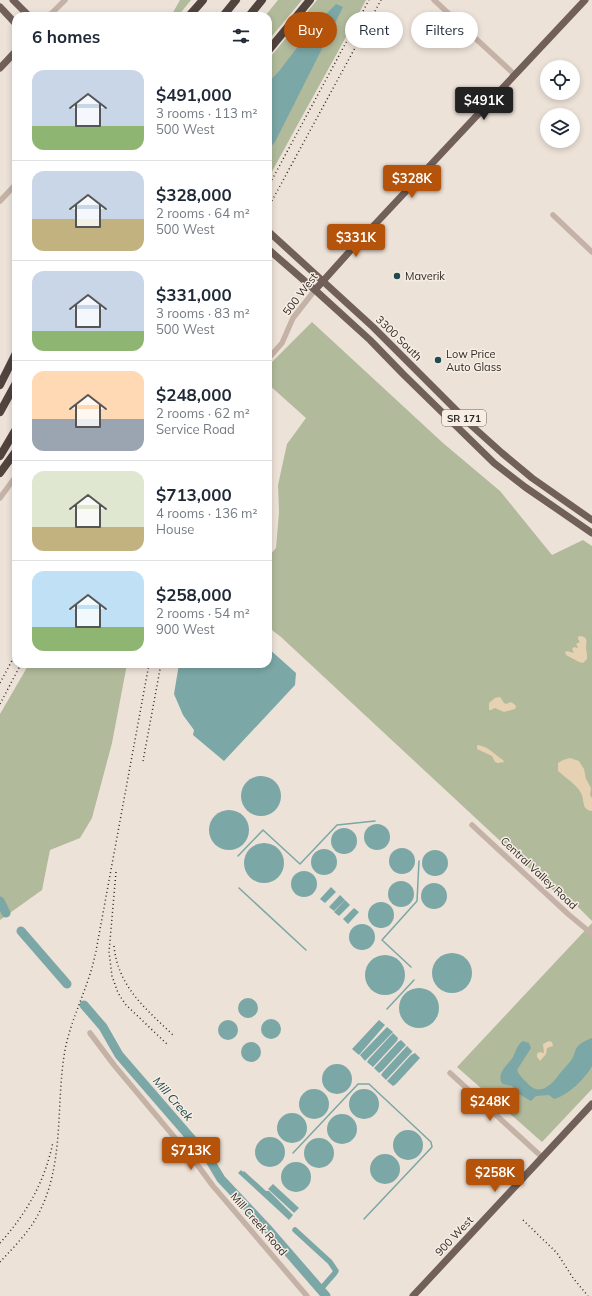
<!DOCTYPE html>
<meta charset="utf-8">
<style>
body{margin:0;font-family:Mulish,sans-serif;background:#f2f2f3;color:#1f2937;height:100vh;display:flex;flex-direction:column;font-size:15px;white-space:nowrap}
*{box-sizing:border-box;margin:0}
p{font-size:13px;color:#747a83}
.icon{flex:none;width:22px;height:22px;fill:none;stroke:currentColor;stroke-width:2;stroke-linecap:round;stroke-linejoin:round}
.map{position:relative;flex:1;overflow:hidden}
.side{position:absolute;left:12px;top:12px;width:260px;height:656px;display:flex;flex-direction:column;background:#fff;border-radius:12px;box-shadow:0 2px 6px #0003}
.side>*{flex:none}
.banner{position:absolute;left:284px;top:12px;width:248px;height:36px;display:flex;gap:8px}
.tools{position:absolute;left:540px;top:60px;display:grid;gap:8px}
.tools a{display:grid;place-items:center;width:40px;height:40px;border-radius:50%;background:#fff;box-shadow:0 2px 6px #0003;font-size:20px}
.price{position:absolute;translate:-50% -34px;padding:0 9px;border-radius:4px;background:#b45309;color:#fff;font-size:13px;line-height:26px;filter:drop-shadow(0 1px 2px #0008)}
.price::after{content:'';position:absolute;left:50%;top:24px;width:12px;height:9px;margin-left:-6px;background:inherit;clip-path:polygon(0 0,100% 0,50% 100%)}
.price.active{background:#222;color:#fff}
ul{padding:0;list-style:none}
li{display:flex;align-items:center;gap:12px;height:100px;padding:0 20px}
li+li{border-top:1px solid #e0e1e3}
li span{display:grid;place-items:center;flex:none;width:112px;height:80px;border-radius:12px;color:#555}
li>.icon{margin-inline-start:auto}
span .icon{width:48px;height:48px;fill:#fffc;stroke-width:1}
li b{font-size:17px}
h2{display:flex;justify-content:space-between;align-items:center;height:48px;padding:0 20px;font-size:17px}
.tag{padding:0 14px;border-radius:18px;background:#fff;box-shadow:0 2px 6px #0003;font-size:14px;line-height:36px}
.tag.active{background:#b45309;color:#fff}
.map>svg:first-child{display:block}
</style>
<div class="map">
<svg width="592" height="1296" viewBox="0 0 592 1296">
<rect width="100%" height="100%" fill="#ede2d8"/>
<!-- green -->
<g fill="#b1ba9b">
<path d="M180,0h11l-13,16h-7z"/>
<path d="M278,0h24l-34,41v-25h-3z"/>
<path d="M317,0h49c-32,60 -66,119 -98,179v-119z"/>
<path d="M312,322l131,121 57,48 52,64 31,-15 9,6v375l-16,-16h-7l-288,-268 -13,-10v-70l8,-9 3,-36 -1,-27 9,-41 19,-26 -38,-34v-18z"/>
<path d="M29,664h98l-15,79 -20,75 -12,20 -30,12 -8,40 -42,30v-206z"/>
<path d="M592,923v166l-50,53 -85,-75z"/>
</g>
<!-- sand -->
<g fill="#e6d1b2">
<path d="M580,636c9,1 6,6 6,13 1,3 1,7 1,10l-4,4 -4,-1 -13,-7 -1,-3 2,-1 7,2 -2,-4 2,-2 3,1 1,-1 -2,-3 4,-2 -2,-3v-2z"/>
<path d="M499,697l2,1 3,5 2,1 5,-2 3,2 2,2 -1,3 -11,3 -9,-4 -4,2h-2v-7l6,-5z"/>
<path d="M478,745c11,2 16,9 25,15l1,2 -6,1 -3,-1 -3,-6 -15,-7v-3z"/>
<path d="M570,758l9,3 5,8 2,10 5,9 -1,7 2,3v13c-11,-1 -7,-11 -11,-18 -5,-9 -15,-15 -23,-22v-8l5,-3z"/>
<path d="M549,1041l3,1 1,4 -6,2 -1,6 -6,7 -3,-4v-3l2,-2 5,1 -1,-9z"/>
</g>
<!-- water -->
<g fill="#7ba7a6">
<path d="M336,4l7,3 -68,135 -7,8v-67l12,-13 32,-42z"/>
<path d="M268,648l28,25 -1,12 -71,76 -31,-26 1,-5 -11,-15 -9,-21 5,-30h89z"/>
<circle cx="261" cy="796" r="20"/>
<circle cx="229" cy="830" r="20"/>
<circle cx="377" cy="837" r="13"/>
<circle cx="344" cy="841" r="13"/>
<circle cx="264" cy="863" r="20"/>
<circle cx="402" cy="861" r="13"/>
<circle cx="324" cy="862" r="13"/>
<circle cx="435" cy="863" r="13"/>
<circle cx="304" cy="884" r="13"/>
<circle cx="401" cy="894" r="13"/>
<circle cx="434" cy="896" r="13"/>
<path d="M331,887l5,5 -11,11 -5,-4z"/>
<path d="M340,895l5,5 -11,11 -5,-4z"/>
<path d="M345,900l5,5 -11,11 -5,-4z"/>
<circle cx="381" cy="915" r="13"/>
<path d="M354,908l5,4 -11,12 -5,-5z"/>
<circle cx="362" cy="937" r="13"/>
<circle cx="452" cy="973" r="20"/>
<circle cx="385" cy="975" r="20"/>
<circle cx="419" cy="1008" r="20"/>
<circle cx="248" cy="1008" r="10"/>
<circle cx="271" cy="1029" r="10"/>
<circle cx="228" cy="1030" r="10"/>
<path d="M379,1020l6,5 -26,30 -7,-6z"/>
<path d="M387,1027l6,5 -28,29 -5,-6z"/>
<path d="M393,1033l5,5 -1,3 -24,26 -6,-5 2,-3z"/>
<path d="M592,1038v28c-6,12 -25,30 -38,33l-5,-4 -13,1 -5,5 -12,-7 -7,-8 -9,-2 -2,-2c-3,-11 7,-17 12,-25 3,-6 4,-12 10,-16l6,2 2,5 -14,22c2,6 8,10 12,15 13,12 25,-3 32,-13 4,-5 9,-9 12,-15 2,-4 2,-8 5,-11 4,-4 9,-6 14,-8z"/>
<path d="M401,1040l5,5 -24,26 -3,2 -5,-5 24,-26z"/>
<circle cx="251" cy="1052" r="10"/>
<path d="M407,1046l5,5v1l-26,28 -5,-5 2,-3z"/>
<path d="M415,1053l5,5 -24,26 -3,2 -6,-5 24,-26z"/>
<circle cx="337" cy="1079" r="15"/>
<circle cx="364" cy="1104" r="15"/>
<circle cx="314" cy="1104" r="15"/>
<circle cx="292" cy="1128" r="15"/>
<circle cx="342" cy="1129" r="15"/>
<circle cx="408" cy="1145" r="15"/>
<circle cx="270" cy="1152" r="15"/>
<circle cx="319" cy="1153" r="15"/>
<circle cx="385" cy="1169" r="15"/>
<circle cx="296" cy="1177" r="15"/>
<path d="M241,1170l2,2 1,-1 22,20h3l24,24 -4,5 -51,-47z"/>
<path d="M273,1184l26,24 -5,5 -26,-24z"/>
</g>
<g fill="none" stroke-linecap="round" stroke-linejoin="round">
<!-- stream -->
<g stroke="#7ba7a6" stroke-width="1.5">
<path d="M238,856l25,-26 37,34 37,-39 38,-4"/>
<path d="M239,888l67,62"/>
<path d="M411,967l-29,-27 35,-39 2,-40"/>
<path d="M387,1009l27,-29"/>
<path d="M293,1153l65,-69h11l62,58 1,5 -68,72"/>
</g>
<!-- canal -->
<path stroke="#7ba7a6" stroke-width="5.5" d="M295,1230l35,32 6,9 -2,3 -14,16"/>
<!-- river -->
<g stroke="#7ba7a6" stroke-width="9">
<path d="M0,901l6,12"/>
<path d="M21,931l46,53"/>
<path d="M84,1005l19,22 16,28 90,104 12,20 46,49 59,68"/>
</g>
<!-- minor -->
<g stroke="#c4b2a6" stroke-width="5.5">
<path d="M434,0l81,75"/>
<path d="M49,16l16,-16"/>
<path d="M0,201l16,-17"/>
<path d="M553,215l39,37"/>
<path d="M268,359l14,-16 11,-25 22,-28"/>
<path d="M0,498l16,-22"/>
<path d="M472,825l96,89 24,20"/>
<path d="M90,1033l24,32 82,98 17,23 94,110"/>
<path d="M450,1073l92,84"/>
</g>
<!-- major -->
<g stroke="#716059" stroke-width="7">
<path d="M13,0l16,16"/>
<path d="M0,7l16,17"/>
<path d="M0,68l16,-17"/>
<path d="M268,231l105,96 99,99 30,27 30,25 60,42"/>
<path d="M268,249l47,41 55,50 33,34 91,89 31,24 67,46"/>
<path d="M315,290l35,-39 235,-251"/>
<path d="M413,1296l179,-192"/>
</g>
<!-- highway -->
<g stroke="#51433e" stroke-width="8">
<path d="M189,16l14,-16"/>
<path d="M223,16l13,-16"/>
<path d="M249,16l13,-16"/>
<path d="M268,51l42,-51"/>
<path d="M0,385l16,-32"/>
<path d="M0,412l16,-29"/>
<path d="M0,456l16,-27"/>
<path d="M0,473l16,-22"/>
</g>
<!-- rail -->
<g stroke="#312926" stroke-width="1.5" stroke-dasharray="1 3" stroke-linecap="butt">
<path d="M268,187l101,-187"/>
<path d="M268,208l113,-208"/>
<path d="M0,683l16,-30"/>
<path d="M0,704l21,-40"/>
<path d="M143,761l18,-97"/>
<path d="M116,872l-7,80 3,24 6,17 8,12 41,39"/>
<path d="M114,946c4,41 32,63 60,90"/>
<path d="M523,1220l34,33 16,25 15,18"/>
<path d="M0,1243c27,-30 45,-62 53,-101"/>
<path d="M0,1262c12,-13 26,-27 35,-42 31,-52 20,-114 30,-170 5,-26 16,-48 24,-73 3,-8 5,-17 7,-26l53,-287"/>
</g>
</g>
<!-- markers -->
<g fill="#214c4d" stroke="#f6ede4" stroke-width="1.5">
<circle cx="397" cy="276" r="4"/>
<circle cx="438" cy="360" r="4"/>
</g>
<g text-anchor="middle" stroke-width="3" stroke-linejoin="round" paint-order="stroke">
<!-- shield labels -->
<rect fill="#f6ede4" stroke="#6c645f" stroke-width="1" x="442" y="410" width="44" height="16" rx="3"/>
<g font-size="10" font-weight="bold" fill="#312926">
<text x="464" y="422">SR 171</text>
</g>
<!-- poi labels -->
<g font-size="11" fill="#312926" stroke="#f6ede4" text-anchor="start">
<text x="405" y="280">Maverik</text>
<text x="446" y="358">Low Price<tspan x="446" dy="13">Auto Glass</tspan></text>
</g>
<!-- street labels -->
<g font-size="11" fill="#312926" stroke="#f6ede4">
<text transform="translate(300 294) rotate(-53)" y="4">500 West</text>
<text transform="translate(399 338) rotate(44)" y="4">3300 South</text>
<text transform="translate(539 873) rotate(43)" y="4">Central Valley Road</text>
<text transform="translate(259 1224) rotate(49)" y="4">Mill Creek Road</text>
<text transform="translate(454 1236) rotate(-47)" y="4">900 West</text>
</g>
<!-- water labels -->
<g font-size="12" font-style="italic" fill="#214c4d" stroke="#f6ede4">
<text transform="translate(173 1099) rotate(49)" y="4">Mill Creek</text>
</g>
</g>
</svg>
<div class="tools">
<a><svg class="icon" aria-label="locate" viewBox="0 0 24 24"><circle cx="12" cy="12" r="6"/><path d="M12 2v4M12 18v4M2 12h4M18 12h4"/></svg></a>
<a><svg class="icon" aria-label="layers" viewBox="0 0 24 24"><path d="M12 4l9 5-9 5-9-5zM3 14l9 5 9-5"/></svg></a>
</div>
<b class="price active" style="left:484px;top:121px">$491K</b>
<b class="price" style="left:412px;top:199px">$328K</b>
<b class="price" style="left:356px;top:258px">$331K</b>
<b class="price" style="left:490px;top:1122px">$248K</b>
<b class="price" style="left:191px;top:1171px">$713K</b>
<b class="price" style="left:495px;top:1193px">$258K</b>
<div class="banner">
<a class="tag active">Buy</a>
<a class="tag">Rent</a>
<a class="tag">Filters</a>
</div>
<section class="side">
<h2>6 homes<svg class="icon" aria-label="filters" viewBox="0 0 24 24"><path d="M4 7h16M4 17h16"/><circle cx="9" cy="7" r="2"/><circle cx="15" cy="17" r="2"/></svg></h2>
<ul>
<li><span style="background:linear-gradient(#c9d6e8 70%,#8fb573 0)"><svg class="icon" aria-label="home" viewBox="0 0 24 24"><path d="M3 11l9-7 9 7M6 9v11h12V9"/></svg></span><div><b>$491,000</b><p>3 rooms · 113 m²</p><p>500 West</p></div></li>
<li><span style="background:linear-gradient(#c9d6e8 60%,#c2b280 0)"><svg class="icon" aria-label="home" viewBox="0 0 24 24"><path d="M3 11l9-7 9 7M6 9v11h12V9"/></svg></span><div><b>$328,000</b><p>2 rooms · 64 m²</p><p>500 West</p></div></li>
<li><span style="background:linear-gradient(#c9d6e8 75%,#8fb573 0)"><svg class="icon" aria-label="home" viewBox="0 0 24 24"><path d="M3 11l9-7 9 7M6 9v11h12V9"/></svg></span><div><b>$331,000</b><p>3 rooms · 83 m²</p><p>500 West</p></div></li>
<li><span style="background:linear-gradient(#ffd9b3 60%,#9aa5b1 0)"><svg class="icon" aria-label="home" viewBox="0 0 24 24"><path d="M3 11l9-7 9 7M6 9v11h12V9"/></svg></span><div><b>$248,000</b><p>2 rooms · 62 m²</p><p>Service Road</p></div></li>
<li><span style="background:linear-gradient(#dfe7d0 70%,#c2b280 0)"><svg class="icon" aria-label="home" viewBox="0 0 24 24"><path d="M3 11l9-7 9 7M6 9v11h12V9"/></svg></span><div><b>$713,000</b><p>4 rooms · 136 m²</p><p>House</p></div></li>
<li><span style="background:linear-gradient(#bfe0f5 70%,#8fb573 0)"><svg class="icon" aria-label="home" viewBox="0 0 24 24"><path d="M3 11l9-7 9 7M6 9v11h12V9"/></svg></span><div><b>$258,000</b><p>2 rooms · 54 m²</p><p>900 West</p></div></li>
</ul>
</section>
</div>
